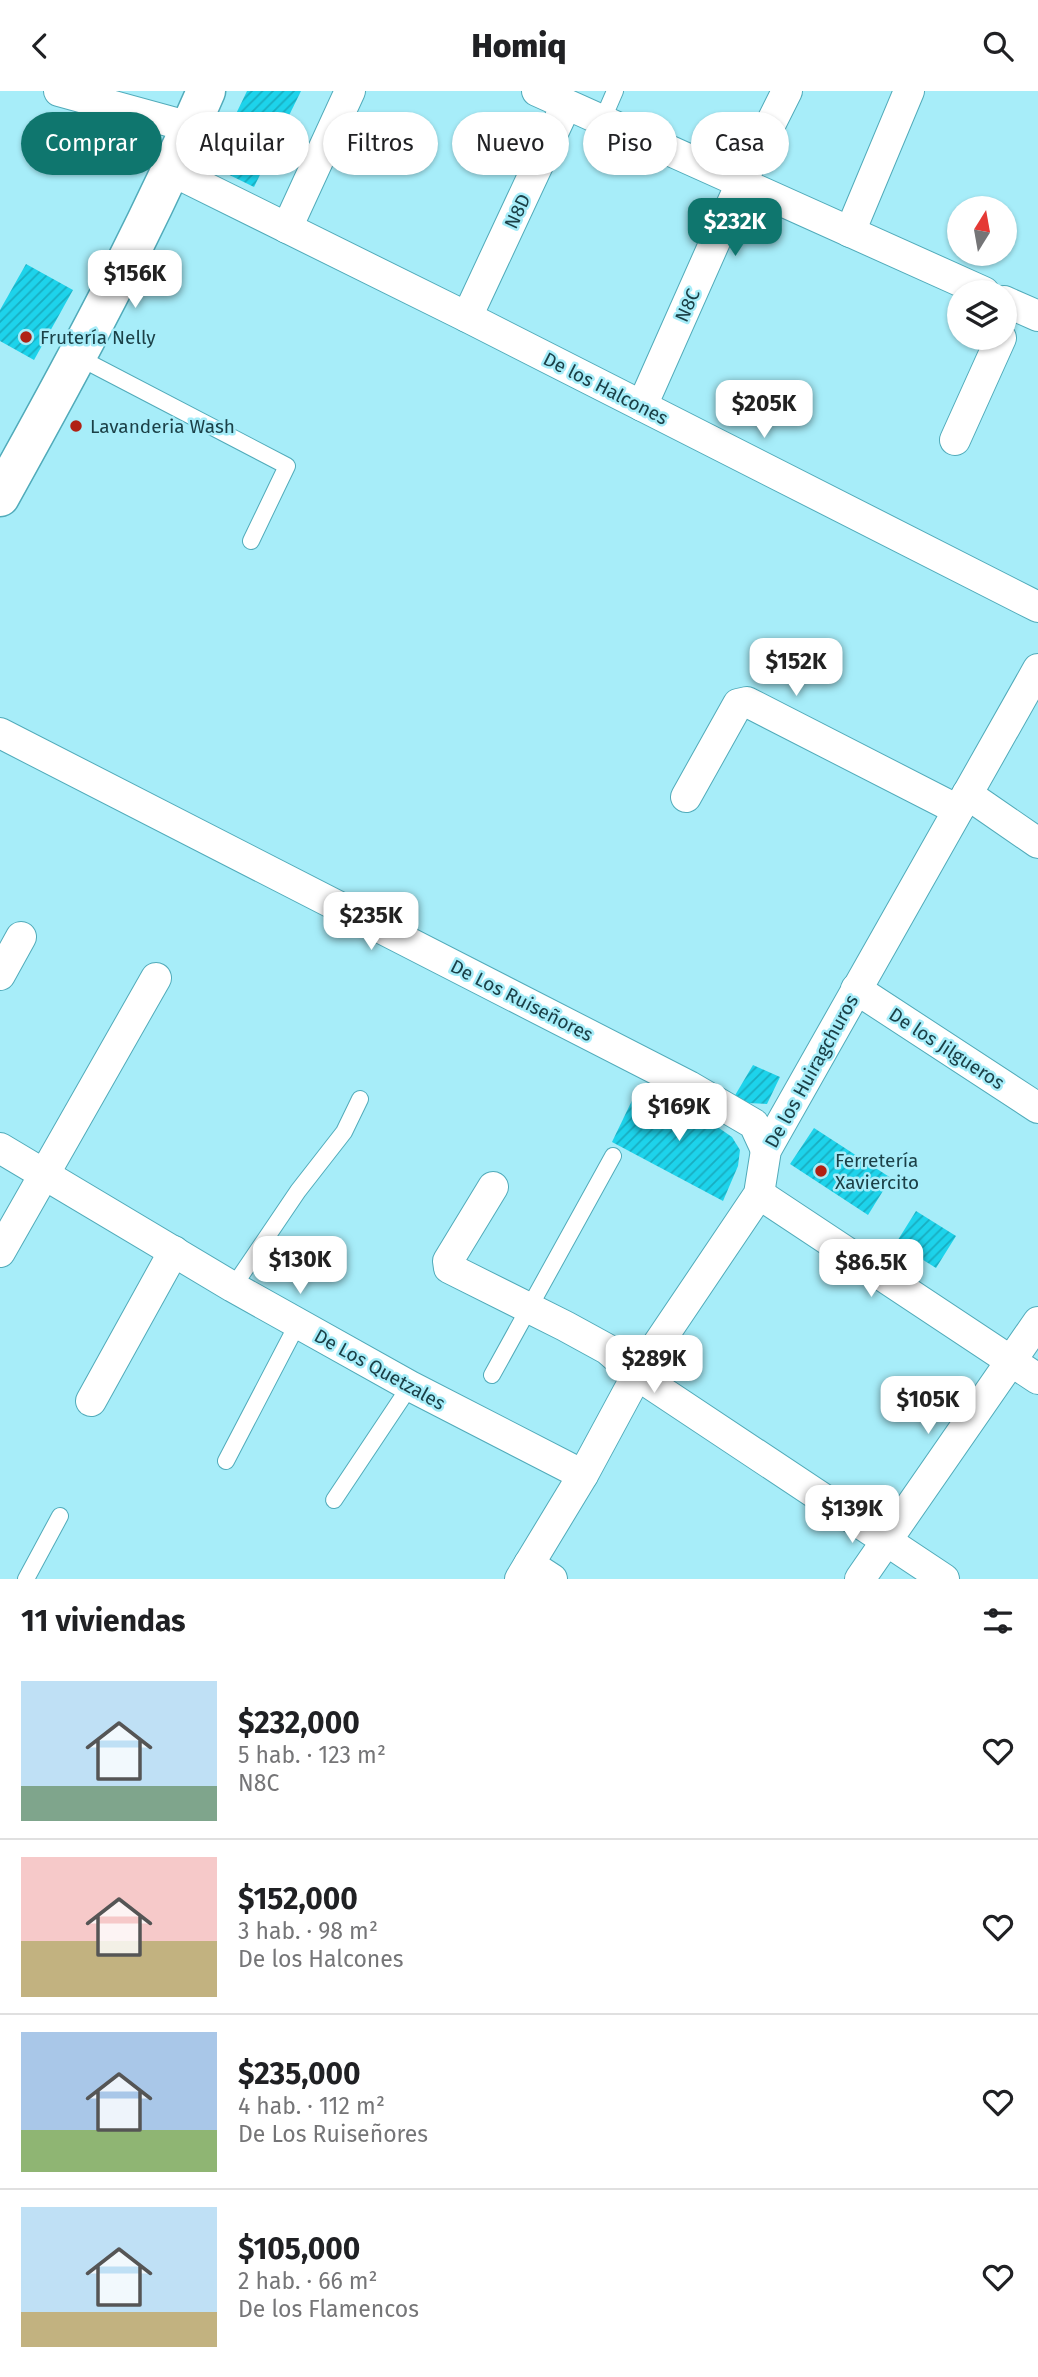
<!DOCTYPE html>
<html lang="es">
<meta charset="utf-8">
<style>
body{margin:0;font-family:"Fira Sans",sans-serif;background:#f6f6f6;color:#202124;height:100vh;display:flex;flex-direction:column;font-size:26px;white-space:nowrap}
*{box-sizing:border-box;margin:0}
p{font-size:23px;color:#757577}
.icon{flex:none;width:38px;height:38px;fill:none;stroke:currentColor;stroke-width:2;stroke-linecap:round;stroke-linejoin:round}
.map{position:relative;height:1488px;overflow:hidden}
.drawer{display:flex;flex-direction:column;background:#fff;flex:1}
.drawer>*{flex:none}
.banner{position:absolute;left:21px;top:21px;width:998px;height:63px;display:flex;gap:14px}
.needle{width:46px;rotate:11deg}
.fabs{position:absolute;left:947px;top:105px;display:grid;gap:14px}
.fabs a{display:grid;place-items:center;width:70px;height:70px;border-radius:50%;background:#fff;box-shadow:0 2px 5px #0004;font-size:35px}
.price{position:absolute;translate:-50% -60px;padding:0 16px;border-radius:14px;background:#fff;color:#222;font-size:23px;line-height:46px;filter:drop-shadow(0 2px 4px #0008)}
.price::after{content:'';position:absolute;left:50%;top:42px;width:21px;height:16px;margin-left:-10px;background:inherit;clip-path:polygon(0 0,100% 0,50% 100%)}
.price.on{background:#0f766e;color:#fff}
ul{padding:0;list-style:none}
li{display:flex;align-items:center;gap:21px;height:175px;padding:0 21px}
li+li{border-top:2px solid #e0e0e0}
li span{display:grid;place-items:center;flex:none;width:196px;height:140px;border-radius:0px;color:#555}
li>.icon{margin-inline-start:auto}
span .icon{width:84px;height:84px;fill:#fffc;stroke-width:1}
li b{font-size:30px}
h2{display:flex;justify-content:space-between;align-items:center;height:84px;padding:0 21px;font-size:30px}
.pill{padding:0 24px;border-radius:32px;background:#fff;box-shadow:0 2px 5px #0004;font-size:24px;line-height:63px}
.pill.on{background:#0f766e;color:#fff}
header{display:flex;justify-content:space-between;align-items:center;height:91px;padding:0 21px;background:#fff;font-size:32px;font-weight:800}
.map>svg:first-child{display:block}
</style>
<header><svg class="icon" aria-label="back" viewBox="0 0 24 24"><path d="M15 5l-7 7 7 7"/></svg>Homiq<svg class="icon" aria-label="search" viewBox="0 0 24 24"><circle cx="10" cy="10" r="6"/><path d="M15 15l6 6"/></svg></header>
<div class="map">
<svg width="1038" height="1488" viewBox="0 0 1038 1488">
<defs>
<pattern id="building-hatch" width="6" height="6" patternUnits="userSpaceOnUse" patternTransform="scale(1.75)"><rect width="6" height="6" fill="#1dd3eb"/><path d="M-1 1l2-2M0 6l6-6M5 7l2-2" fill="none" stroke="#19adc0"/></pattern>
</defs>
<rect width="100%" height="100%" fill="#a7edf9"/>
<!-- building -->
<g fill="url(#building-hatch)">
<path d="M247,0h54l-47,96 -43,-21z"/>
<path d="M26,173l47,26 -39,70 -34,-19v-31z"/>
<path d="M753,974l27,12 -13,27 -20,-1 -13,-6z"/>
<path d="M639,995l77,40 16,11 8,13 -2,16 -15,35 -111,-59z"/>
<path d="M814,1037l77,50 -23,37 -78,-51z"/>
<path d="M916,1120l40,25 -20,32 -40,-25z"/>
</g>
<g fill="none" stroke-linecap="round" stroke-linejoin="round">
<defs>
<g id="service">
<path d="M602,30l13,-30"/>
<path d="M78,266l209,109 -36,75"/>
<path d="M233,1196l65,-96 46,-59 16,-33"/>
<path d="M492,1284l121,-219"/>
<path d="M226,1370l72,-138"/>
<path d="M334,1409l76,-114"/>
<path d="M26,1488l34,-63"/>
</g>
<g id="minor">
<path d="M59,0l131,36"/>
<path d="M537,0l447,201"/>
<path d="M172,80l295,146 571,290"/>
<path d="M287,137l63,-137"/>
<path d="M850,141l59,-141"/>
<path d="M1004,210l34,15"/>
<path d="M467,226l99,-212"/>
<path d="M642,315l99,-223 46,-92"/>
<path d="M955,349l46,-102"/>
<path d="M0,642l689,353 65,38 12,26"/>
<path d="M967,703l71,49"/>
<path d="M686,706l52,-93 9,-2 211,108"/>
<path d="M0,884l21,-38"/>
<path d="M856,898l182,119"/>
<path d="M0,1057l233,139 177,99 173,89"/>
<path d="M493,1096l-45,74 1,7 116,58 42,23 30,26 307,204"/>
<path d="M759,1103l279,185"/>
<path d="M0,1161l156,-274"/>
<path d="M91,1310l83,-150"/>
<path d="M529,1473l23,15"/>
<path d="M520,1488l63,-104 54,-100 122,-181 7,-44 272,-481"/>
<path d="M860,1488l178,-257"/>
</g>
<path id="tertiary" d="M0,406c74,-133 146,-266 206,-406"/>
</defs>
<!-- service casing -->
<use href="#service" stroke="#51abba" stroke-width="18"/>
<!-- minor casing -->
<use href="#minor" stroke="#51abba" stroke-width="32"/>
<!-- tertiary casing -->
<use href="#tertiary" stroke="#51abba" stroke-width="41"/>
<!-- service -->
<use href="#service" stroke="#fff" stroke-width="16"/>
<!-- minor -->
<use href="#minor" stroke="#fff" stroke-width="30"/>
<!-- tertiary -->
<use href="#tertiary" stroke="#fff" stroke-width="38"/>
</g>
<!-- markers -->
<g fill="#b02114" stroke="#a7edf9" stroke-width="2.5">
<circle cx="26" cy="246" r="7"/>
<circle cx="76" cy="335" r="7"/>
<circle cx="821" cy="1080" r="7"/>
</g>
<g text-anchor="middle" stroke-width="5" stroke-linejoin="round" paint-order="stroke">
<!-- street labels -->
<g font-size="19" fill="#1b4047" stroke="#a7edf9">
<text transform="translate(517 120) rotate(-65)" y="7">N8D</text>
<text transform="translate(687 214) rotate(-66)" y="7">N8C</text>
<text transform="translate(606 297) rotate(27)" y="7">De los Halcones</text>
<text transform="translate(522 909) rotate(27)" y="7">De Los Ruiseñores</text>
<text transform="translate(947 957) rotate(33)" y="7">De los Jilgueros</text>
<text transform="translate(811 980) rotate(-61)" y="7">De los Huiragchuros</text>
<text transform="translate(380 1278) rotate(29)" y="7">De Los Quetzales</text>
</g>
<!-- poi labels -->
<g font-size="19" fill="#1b4047" stroke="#a7edf9" text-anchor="start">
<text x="40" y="253">Frutería Nelly</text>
<text x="90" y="342">Lavanderia Wash</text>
<text x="835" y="1076">Ferretería<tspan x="835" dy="22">Xaviercito</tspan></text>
</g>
</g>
</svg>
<div class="fabs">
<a><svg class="needle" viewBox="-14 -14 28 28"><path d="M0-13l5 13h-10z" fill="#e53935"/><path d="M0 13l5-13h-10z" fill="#757577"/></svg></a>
<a><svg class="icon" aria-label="layers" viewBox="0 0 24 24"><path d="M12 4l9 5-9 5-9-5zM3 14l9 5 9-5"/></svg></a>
</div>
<b class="price on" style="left:735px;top:167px">$232K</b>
<b class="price" style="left:135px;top:219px">$156K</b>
<b class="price" style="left:764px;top:349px">$205K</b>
<b class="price" style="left:796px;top:607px">$152K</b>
<b class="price" style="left:371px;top:861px">$235K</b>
<b class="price" style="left:679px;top:1052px">$169K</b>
<b class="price" style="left:300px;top:1205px">$130K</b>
<b class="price" style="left:871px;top:1208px">$86.5K</b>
<b class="price" style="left:654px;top:1304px">$289K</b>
<b class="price" style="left:928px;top:1345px">$105K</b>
<b class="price" style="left:852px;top:1454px">$139K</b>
<div class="banner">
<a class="pill on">Comprar</a>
<a class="pill">Alquilar</a>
<a class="pill">Filtros</a>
<a class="pill">Nuevo</a>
<a class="pill">Piso</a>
<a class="pill">Casa</a>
</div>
</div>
<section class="drawer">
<h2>11 viviendas<svg class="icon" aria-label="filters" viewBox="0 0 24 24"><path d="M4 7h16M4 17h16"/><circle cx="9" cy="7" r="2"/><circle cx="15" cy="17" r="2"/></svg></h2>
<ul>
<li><span style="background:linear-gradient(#bfe0f5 75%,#7fa58c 0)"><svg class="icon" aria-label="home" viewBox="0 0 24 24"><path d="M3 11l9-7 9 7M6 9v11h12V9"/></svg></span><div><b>$232,000</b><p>5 hab. · 123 m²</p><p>N8C</p></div><svg class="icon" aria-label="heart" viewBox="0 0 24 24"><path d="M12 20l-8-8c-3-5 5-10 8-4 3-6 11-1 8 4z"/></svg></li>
<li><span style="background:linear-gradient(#f6c9c9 60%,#c2b280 0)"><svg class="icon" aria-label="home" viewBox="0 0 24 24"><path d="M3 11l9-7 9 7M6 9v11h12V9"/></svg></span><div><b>$152,000</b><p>3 hab. · 98 m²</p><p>De los Halcones</p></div><svg class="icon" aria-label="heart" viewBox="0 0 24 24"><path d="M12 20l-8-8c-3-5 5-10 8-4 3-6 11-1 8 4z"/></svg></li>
<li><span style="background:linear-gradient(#a9c7e8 70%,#8fb573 0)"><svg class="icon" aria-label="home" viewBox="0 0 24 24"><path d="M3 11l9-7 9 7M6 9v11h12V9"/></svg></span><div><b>$235,000</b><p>4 hab. · 112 m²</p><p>De Los Ruiseñores</p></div><svg class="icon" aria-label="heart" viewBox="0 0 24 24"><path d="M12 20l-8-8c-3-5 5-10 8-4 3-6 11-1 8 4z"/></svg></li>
<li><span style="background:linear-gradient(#bfe0f5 75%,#c2b280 0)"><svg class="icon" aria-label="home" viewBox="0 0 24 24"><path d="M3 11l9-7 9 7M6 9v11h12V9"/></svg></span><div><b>$105,000</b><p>2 hab. · 66 m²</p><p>De los Flamencos</p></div><svg class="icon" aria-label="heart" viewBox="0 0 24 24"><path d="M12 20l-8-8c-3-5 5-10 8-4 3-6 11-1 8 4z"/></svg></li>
</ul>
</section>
